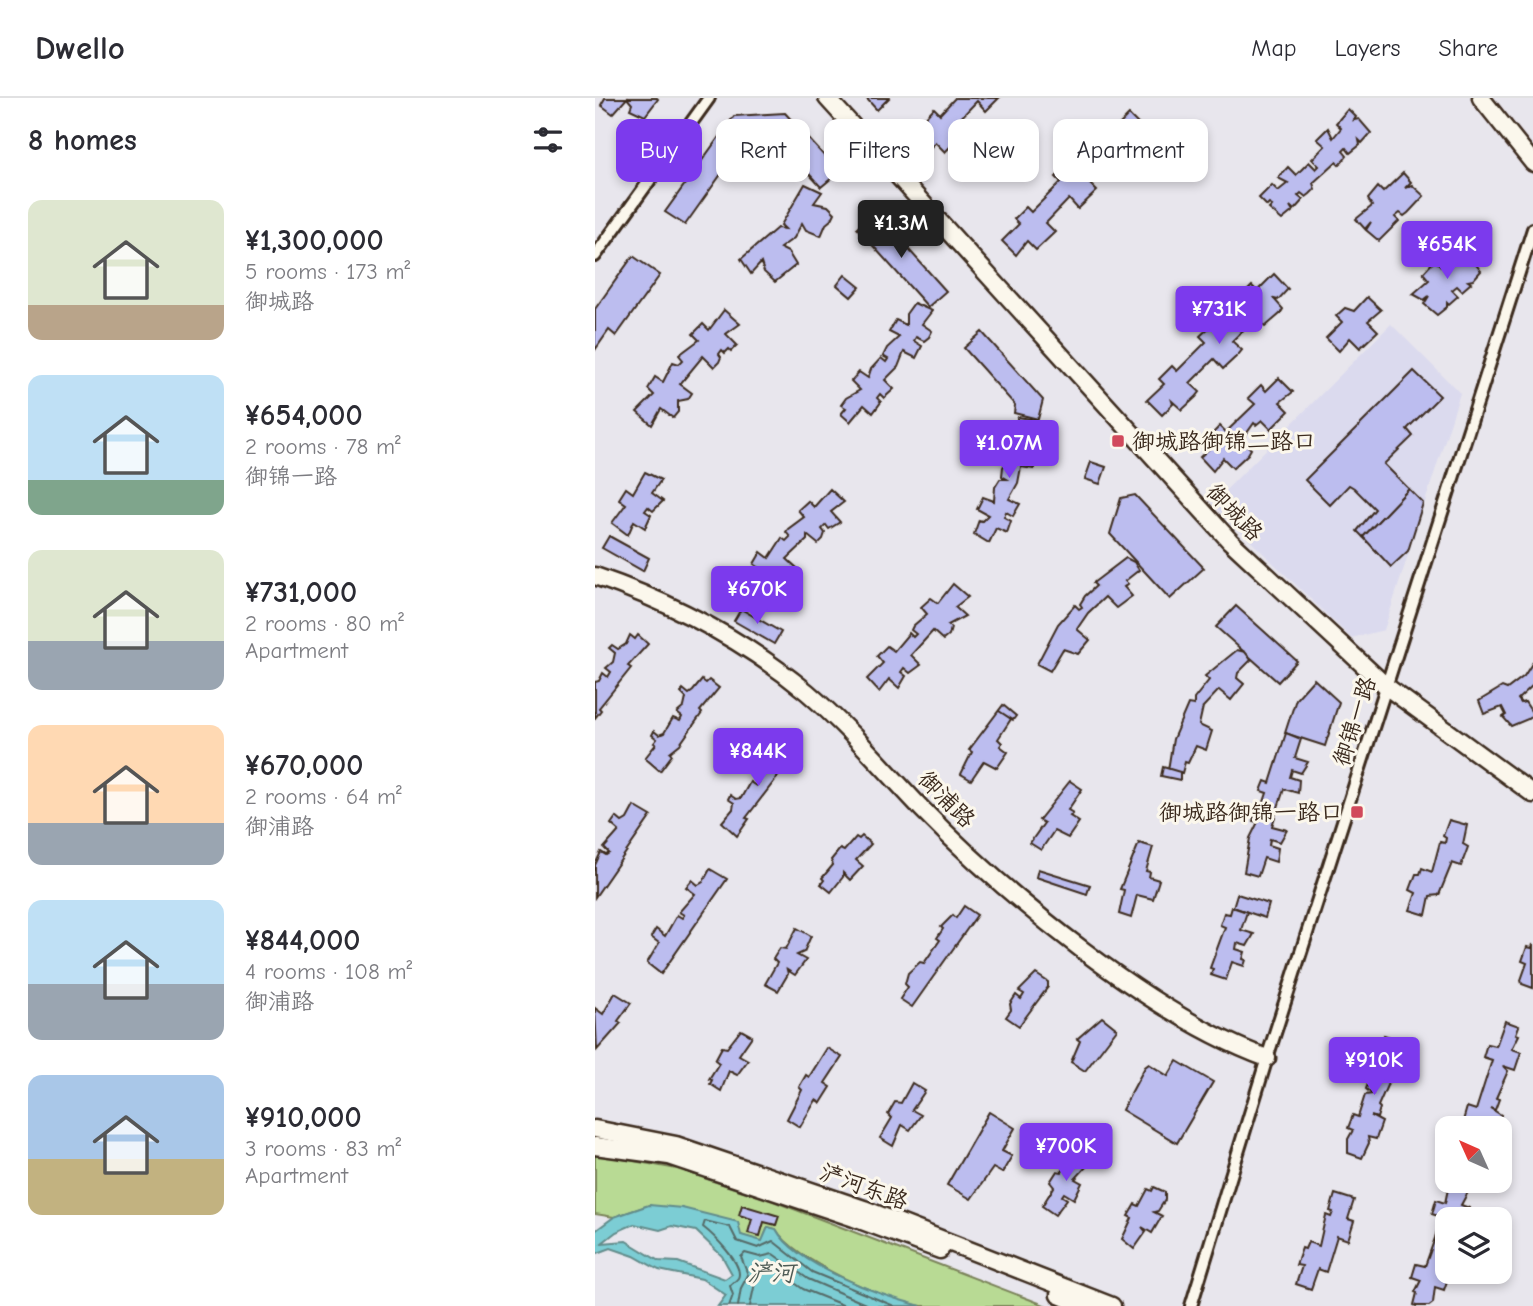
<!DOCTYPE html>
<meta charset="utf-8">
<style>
body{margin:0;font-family:"Comic Neue","LXGW WenKai TC",sans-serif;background:#f2f2f3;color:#2b2b33;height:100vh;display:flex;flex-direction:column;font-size:26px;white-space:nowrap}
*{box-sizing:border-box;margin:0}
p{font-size:23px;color:#7c7c81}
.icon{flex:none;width:38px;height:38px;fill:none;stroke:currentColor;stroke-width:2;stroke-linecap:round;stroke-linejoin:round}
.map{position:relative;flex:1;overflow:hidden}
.details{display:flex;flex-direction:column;background:#fff;width:595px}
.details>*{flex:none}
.guide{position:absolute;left:21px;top:21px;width:665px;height:63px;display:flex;gap:14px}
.needle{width:46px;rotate:315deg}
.tools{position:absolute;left:840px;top:1018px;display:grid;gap:14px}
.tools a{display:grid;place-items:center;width:77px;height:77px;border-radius:14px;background:#fff;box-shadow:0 4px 10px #0003;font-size:35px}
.price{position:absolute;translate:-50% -60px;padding:0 16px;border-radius:7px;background:#7c3aed;color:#fff;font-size:23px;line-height:46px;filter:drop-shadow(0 2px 4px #0008)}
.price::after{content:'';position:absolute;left:50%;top:42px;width:21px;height:16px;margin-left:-10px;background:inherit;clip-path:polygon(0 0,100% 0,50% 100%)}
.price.current{background:#222;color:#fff}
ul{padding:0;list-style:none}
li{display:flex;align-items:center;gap:21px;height:175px;padding:0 28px}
li span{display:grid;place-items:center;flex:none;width:196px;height:140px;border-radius:14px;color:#555}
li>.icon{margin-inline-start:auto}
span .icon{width:84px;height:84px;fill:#fffc;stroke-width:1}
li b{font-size:30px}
h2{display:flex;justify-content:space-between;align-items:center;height:84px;padding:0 28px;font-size:30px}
.chip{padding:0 24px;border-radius:14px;background:#fff;box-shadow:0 4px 10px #0003;font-size:24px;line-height:63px}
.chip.current{background:#7c3aed;color:#fff}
header{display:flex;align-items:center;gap:42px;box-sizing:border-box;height:98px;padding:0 35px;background:#fff;border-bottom:2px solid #e1e1e2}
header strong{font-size:33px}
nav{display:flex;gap:38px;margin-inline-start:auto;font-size:24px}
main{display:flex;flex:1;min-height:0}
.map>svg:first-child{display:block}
</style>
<header>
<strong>Dwello</strong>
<nav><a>Map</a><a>Layers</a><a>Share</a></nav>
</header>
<main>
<section class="details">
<h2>8 homes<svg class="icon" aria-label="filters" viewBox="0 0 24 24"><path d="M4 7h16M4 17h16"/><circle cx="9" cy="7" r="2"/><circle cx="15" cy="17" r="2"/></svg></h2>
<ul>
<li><span style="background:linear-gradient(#dfe7d0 75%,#b9a48a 0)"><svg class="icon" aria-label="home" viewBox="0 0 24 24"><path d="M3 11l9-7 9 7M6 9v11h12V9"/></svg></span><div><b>¥1,300,000</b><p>5 rooms · 173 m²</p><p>御城路</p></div></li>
<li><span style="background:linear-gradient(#bfe0f5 75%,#7fa58c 0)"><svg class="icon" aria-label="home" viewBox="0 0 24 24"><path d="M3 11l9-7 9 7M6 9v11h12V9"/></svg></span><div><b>¥654,000</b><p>2 rooms · 78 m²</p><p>御锦一路</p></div></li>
<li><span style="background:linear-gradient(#dfe7d0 65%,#9aa5b1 0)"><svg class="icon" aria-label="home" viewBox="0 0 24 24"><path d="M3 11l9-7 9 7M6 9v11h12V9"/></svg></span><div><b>¥731,000</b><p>2 rooms · 80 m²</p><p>Apartment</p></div></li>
<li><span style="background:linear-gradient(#ffd9b3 70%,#9aa5b1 0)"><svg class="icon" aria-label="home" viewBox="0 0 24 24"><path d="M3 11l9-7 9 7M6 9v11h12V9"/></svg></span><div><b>¥670,000</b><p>2 rooms · 64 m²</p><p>御浦路</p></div></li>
<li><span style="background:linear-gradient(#bfe0f5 60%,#9aa5b1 0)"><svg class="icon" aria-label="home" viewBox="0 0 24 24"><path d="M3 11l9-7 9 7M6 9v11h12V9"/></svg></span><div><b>¥844,000</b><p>4 rooms · 108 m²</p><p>御浦路</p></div></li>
<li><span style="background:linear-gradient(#a9c7e8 60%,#c2b280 0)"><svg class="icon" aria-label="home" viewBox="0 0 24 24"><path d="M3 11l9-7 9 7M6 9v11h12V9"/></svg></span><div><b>¥910,000</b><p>3 rooms · 83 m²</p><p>Apartment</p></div></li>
</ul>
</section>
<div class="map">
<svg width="938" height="1208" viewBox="0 0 938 1208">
<rect width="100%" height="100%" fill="#e8e6ed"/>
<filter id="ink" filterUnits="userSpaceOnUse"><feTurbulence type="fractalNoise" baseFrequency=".0143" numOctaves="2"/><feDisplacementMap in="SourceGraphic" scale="14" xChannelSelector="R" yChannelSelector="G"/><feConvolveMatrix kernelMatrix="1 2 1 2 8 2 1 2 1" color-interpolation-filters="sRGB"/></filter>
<g filter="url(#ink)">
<!-- built -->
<path fill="#dbdaee" d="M796,226l69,69 -76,237 -33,8 -139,-134z"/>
<!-- green -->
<path fill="#b8da94" stroke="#7a8259" stroke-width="2" d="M0,1056l82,15 96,32 274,105c-41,0 -84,0 -125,0 -35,-4 -130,-47 -146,-77l-8,-2 -6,15 -113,-37 -35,12 -19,-3z"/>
<!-- water -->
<path fill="#7ccdd4" stroke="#628c8b" stroke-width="2" fill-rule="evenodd" d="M54,1107l33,3 56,14 3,13 21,6 6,-14 8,2c19,36 106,67 145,77h-203l8,-11 -24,-16 -43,-9 -25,-14 -23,-8 -16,6v-23l19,-14zM39,1126l26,6 12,-4 24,5 26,25 10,18 -7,5 -47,-17 -19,-1 -33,-20 -24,2 14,-11z"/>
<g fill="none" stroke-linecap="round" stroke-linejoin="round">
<!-- shore -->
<g stroke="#556b67" stroke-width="2">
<path d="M134,1208l4,-11 -3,-9c2,-3 6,-5 8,-8 7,-13 -26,-44 -35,-51l2,-6 25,6 7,14 21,7 15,-7 39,31 82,34"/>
<path d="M143,1208l3,-18 7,-13 -7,-18 4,-4 15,4 13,-3 35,25 62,27"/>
<path d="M155,1208l8,-37 13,-3 32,23 42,17"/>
</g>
</g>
<!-- building -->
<g fill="#bcbdef" stroke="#3b2a1e" stroke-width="2">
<path d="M10,0h52l1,1 -13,17 -15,-7 2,-5 -5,-6 -14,16 -12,-9z"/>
<path d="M271,0h23l-12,12z"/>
<path d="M360,0h44l-13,13 -9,-10 -23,24 9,9 -18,18 -10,-10 -11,14 -14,-14 17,-17 -5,-4 12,-13 6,6z"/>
<path d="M753,11l8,8 -2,3 5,-1 12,14 -9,10 -3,-3 1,5 -10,8 -4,-5 -3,3 4,5 -4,5 -4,4 -3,-3 -23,21 2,6 -5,5 -4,3 -5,-4 -3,3 5,4 -9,10 -4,-4 3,5 -11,9 -13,-11 3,-3 -3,-2 -2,2 -8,-8 13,-13 6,6 10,-8 -10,-5 10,-11 8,8 13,-13 7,7 3,-3 -7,-7 13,-13 -8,-7 11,-11 5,10 8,-10 -5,-5z"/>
<path d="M190,15l54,59 -18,15 -31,-34 -56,3 -49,69 -20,-13 69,-96z"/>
<path d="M534,17l14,14 -14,10 10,10 -19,19 -10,-9 -23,22 10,10 -19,18 -9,-10 -23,24 9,9 -19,18 -9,-9 -11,14 -14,-14 17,-17 -5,-5 12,-12 5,5 30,-30 -5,-5 12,-12 5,5 27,-26 -5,-5 12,-12 5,5z"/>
<path d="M808,75l8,9 -6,6 7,-3 12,11 -16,17 -4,3 -4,-3 -5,4 4,4 -20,20 -13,-11 5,-8 -6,7 -9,-10 16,-13 -4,-7 10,-12 5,5z"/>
<path d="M210,86l17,8 -8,11 14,3 7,7 -3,6 -6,5 -5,12 -15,-6 -4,-7 -8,15 -14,10 8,4 8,13 -21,17 -11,-10 -3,-9 -10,11 -10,-15 36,-31 8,1 -4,-4z"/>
<path d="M280,114l71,79 -18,16 -71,-79z"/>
<path d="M865,149l9,9 -6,6 7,-5 11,14 -8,9 -5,1 3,2 -9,8 -5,-5 -5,4 6,6 -9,8 -2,-2v5l-10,8 -13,-11 5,-8 -5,4 -11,-6 16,-14 -6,-7 12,-13 6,6 5,-3z"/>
<path d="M38,158l27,19 -44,61 -7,-6 -14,20v-41z"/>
<path d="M679,176l14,15 -10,11 -4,-1 9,10 -3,5 -15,13 -9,-9 -24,23 10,9 -4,5 -15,14 -9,-10 -24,24 10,9 -4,5 -14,13 -10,-9 1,3 -11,11 -15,-15 17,-16 -5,-5 13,-13 5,5 29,-29 -6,-6 13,-12 6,6 26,-26 -5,-6 12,-12 5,5z"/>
<path d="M250,177l15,12 -9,10 -14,-12z"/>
<path d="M772,199l14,13 -13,11 10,10 -18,17 -10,-10 -11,13 -13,-13 16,-16 -6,-6 9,-8 9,3z"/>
<path d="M319,205l18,8 -10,13 10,7 -3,6 -5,4 -8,-4 -2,4 8,5 -6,12 -12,-6 -6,15 -13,13 9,9 -10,9 -4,-4 -3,4 4,4 -8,11 -9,-8 -14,17 -9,-8 5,-6 -5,-3 5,-7 14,-8 -9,-9 8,-9 9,6 3,-9 10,-11 5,4 2,-3 -5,-3 4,-8 12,-11 -10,-5 7,-12 10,5v-11z"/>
<path d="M129,212l16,14 -14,10 11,11 -6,6 -2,-2 -4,4 -3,-3 -3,4 2,3 -2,5 -5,5 -11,-11 -23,28 12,9 -4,6 -10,2v11l-5,6 -12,-9 -9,16 -15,-13 17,-17 -6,-6 7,-12 8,5 10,-20 6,2 4,-4 -4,-5 20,-15 -6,-6 10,-10 6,6z"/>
<path d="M387,234l61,68 -5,19 -24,-6 1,-8 -51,-57z"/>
<path d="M819,273l26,25 -33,33 6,7 -29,28 25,25 -46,48 -6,-6 18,-22 -21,-21 -5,-3 -19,20 -25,-25z"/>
<path d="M684,280l14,14 -13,10 9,9 -18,18 -9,-9 -6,5 -2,-2 -12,17 9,9 -3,5 -15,14 -10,-10 -10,13 -13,-14 13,-12 -6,-6 13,-13 6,6 29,-28 -7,-6 13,-13 5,6z"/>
<path d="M423,319l19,3 -6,15 12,4 -6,12 -7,-2 -1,4 7,3 -2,13 -13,-2 -3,16 -9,16 11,5 -7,12 -7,-4 -2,5 7,4 -4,12 -11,-5 -7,15 -15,-9 5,-14 3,1 6,-6 -11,-6 6,-12 11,4 1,-14 5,-8h7l-5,-3 1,-9 9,-13 -11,-4 4,-13 11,2 -3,-9z"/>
<path d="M496,364l15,5 -6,17 -15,-5z"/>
<path d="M50,374l16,8 -9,13 11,8 -10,10 -5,-4 -3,4 6,4 -6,13 -11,-7 -6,14 -16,-12 14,-19 -7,-5 7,-11 7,5z"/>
<path d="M235,391l14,13 -13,10 9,10 -11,7 -3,-4 -4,4 3,4 -2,6 -5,5 -11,-9v5l-20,19 10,9 -4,6 -2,-2 -10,6 4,3 -6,13 -11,-8 -7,13 -6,4 -9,-7 4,-5 -5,-3 2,-5 14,-14 -7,-5 7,-12 8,6 13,-20 4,3 4,-4 -4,-5 2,-3 16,-12 -6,-7 10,-9 6,6z"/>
<path d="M814,391l14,14 -15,48 -17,16 -28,-30z"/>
<path d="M540,397l69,73 -34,31 -60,-65 11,-36z"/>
<path d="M14,438l40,22 -6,13 -41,-23z"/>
<path d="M531,460l8,4 5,8 -14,11 3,3 -4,3 8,9 -16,12 -11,-11 -17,16 -11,16 13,11 -12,14 -15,-5 -13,22 -13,-7 21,-40 17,-19 4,4 3,-2 -2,-3 5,-8 11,-10 -3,-3z"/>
<path d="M358,486l15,13 -13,10 10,9 -17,9 3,3 -2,7 -6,5 -10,-9 -22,24 10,10 -11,8 -6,-5 -3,4 5,4 -7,12 -10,-9 -10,13 -12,-13 16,-16 -6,-7 10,-10 7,5 15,-18 4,4 3,-3 -5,-4 2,-4 14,-12 -6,-7 10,-9 7,5z"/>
<path d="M641,508l61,55 -19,21 -62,-55z"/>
<path d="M146,511l40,23 -7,12 -40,-23z"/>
<path d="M35,537l5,4 3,-4 10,9 -20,22 3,2 -32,40 2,2 -6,8v-36l4,-1 4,-8 5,4 3,-5 -5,-4 7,-6 2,-9 -6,-5 3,-3 6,4 8,-5z"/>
<path d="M642,552l8,2 6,8 -13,13 -1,5 7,6 -13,16 -12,-10 -16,17 -4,18 13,6 -6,19 -10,-4 -8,17 -3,-1 -3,11 -14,-3 5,-31 15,-35 6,1v-6l15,-19 -4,-4z"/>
<path d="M938,564v23l-15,14 3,4 4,-1 8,12 -5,5 -17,7 -8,-9 3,-2 -4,-8 -18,7 -5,-13 23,-14 5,2 17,-13z"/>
<path d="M719,581l25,23 -14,44 -40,-13 11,-34z"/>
<path d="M107,582l4,3 3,-3 10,8 -19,23 2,2 -22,31 -10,8 2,3 -12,16 -15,-13 11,-14 -2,-1 3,-4 -5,-4 2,-4 5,4 5,-2 9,-15 7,3 2,-4 -5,-4 7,-6 2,-9 -5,-5 2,-4 6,5 4,-3z"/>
<path d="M408,607l13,11 -3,4 -14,-9 12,8 -13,20 4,4 -2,3 8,6 -11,16 -13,-7 -13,19 -10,-6 11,-22 -3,-2z"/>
<path d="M691,635l15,6 -6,19 13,4 -7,11 -9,-3 -2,7 9,3 -1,13 -14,-4 -12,37 15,4 -7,12 -10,-3 -1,6 9,3 -2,14 -12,-4 -6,18 -14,-4 6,-34 8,-16 -5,-1 3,-12 5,2 6,-18 -6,-2 4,-10 5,2z"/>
<path d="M183,647l5,4 3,-4 10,8 -50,65 3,1 -12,17 -15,-14 11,-13 1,-6 -6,-4 2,-4 6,4 5,-1 9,-16 6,4 3,-4 -5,-4 7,-7 2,-9 -5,-4 3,-4 5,4 9,-5z"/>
<path d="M568,669l17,5v8l-19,-4z"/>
<path d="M475,683l12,8 -14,21 5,3 -3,3 9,6 -11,16 -14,-7 -13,19 -11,-7 14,-20 -5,-3z"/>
<path d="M39,708l17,10 -56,81v-32l6,-13 5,3 3,-2 -5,-5 15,-17 -8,-7 5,-7 6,5 5,-3z"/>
<path d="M854,722l18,5 -4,19 5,3 -7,19 -9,-3 -13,32 -9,1 -4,19 -16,-5 6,-17 -6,-3 6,-16h4l2,-6 10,4 8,-30 5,1 1,-5 -3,-2z"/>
<path d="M267,738l9,8 -15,16 7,6 -13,14 -7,-7v4l-12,15 -10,-8 3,-4 -2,-2 11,-13 -2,-5 9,-11 4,2 12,-14 3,2z"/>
<path d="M544,745l14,4 -7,24 4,1 -1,5 10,3 -6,19 -16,-4 -6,23 -12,-4 5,-24 -4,-1z"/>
<path d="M115,771l17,10 -66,95 -14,-11 12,-20 -8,-6 5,-8 9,7 12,-21 5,3 2,-3 -5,-3 16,-18 -9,-7 6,-7 6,5 5,-3z"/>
<path d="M443,771l52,16 -3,9 -51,-17z"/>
<path d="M642,796l32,10 -4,14 -32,-11z"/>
<path d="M369,808l13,9 -65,92 -12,-8 8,-12 -3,-3 3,-11 12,-11 4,1 16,-23 -3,-2 6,-9 -2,-2 12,-12 3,3z"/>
<path d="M637,809l15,5 -6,18 13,4 -7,12 -10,-3 -1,6 9,3 -2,7 3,1 -2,6 -12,-4 -6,18 -15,-5 2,-6 -3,-1 15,-41 -5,-2 4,-12 6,1z"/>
<path d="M202,830l14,8 -7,16 -7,3 9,5 -11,15 -8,-5 1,4 -10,17 -13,-7 12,-21 -4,-4 7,-11 6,1z"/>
<path d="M938,846v44l-11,-4 -1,-4 6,-17 -5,-2 5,-14 5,1z"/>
<path d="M441,876l12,8v5l-29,39 -13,-9 5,-7 -1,-6 6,-9 5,4 3,-5 -5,-3z"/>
<path d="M20,895l16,10 -13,18 3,2 -24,27 -2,-42 8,6z"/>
<path d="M507,919l15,12 -32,42 -14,-9 9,-21 -3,-2z"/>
<path d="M910,923l14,5 -3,8 3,1 -7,14 9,3 -6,18 -12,-4 5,5 -12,27 3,1 -4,11 -5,-2 11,7 -5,14h-26l2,-5 -9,-3 4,-14 9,3 16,-50 -9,-3 4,-13 9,2z"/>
<path d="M146,932l11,6 -13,19 9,5 -11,15 -8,-4 -8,20 -11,-7 2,-4 -3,-1 10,-16 -4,-3 7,-13 5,1z"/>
<path d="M789,937l15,5 -3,18h-7l12,4 -6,17 -8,-3 2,5 -11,25 2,2 -3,10 -6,-2 11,6 -6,17 -8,-2 1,6 -7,15 -14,-5v-14l5,-9 -5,-2 5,-13 5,2 7,-22 7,-1 -6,-5 7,-19 -6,-2 5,-13 4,2z"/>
<path d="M232,950l15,9 -17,26 6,4 -10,16 -5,-3 -16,27 -13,-8 15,-29 -3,-3 7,-12 3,2z"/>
<path d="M582,963l36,21 -36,61 -55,-33 23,-43 4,-3 19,12z"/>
<path d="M317,985l13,8 -13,19 9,5 -11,15 -8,-5 -9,21 -13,-8 12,-20 -4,-4 7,-12 6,1z"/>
<path d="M394,1014l26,16 -13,23 10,5 -10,17 -9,-5 -22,31 -24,-14z"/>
<path d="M479,1053l13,8 -3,5 3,2 -12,13 7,4 -8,16 -10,-6 -2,3 5,3 -12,16 -13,-9 12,-19 -4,-5 7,-11 5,1z"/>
<path d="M858,1084l15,1 -3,8 3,1 -7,13 8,3 -1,8 -1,4h-20v37l-3,10h-6l12,5 -6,18 -9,-3 -2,16 -4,3h-13l-2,-1 3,-12 -2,-1 6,-12 -9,-3 4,-13 9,2 10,-28 6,-21 -9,-3 4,-14 9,3 3,-14z"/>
<path d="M559,1089l11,5v8l-7,11 -4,1 8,4 -10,17 -10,-6 4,5 -12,17 -12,-10 10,-21 -4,-2 7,-12 4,2 9,-17 4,2z"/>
<path d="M740,1096l19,6 -6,19 6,2 -6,19 -11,-4 -11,36 -8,-3 -7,20 -15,-5 6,-18 -6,-1 6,-17 3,1 3,-7 11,4 7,-31 5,2 2,-5 -3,-1z"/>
<path d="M147,1107l37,11 -3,9 -12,-3 -4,14 -12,-3 4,-14 -13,-4z"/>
</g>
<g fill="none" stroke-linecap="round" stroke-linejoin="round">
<defs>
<g id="street">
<path d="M0,158l114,-158"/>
<path d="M596,1208l76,-248 266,-829"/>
</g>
<g id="secondary">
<path d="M232,0l403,443 157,146 146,107"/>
<path d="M886,0l52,65"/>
<path d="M0,478c76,26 150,65 212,116 42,36 77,77 115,117 85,87 231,208 345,249"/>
<path d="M0,1031l81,16 188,64 248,97"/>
<path d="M0,1048l74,10 185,62 86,32"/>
<path d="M464,1197l26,11"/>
</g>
</defs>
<!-- street casing -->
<use href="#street" stroke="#3b2a1e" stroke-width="16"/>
<!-- secondary casing -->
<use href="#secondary" stroke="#3b2a1e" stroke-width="21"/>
<!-- street -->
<use href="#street" stroke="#fbf7ec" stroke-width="10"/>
<!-- secondary -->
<use href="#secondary" stroke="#fbf7ec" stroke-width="16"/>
</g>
</g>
<!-- markers -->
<g fill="#d1495b" stroke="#fbf7ec" stroke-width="2.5">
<rect x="516" y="336" width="14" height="14" rx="3.5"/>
<rect x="755" y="707" width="14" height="14" rx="3.5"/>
</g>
<g text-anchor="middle" stroke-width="6" stroke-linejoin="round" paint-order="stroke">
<!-- poi labels -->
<g font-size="23" fill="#3b2a1e" stroke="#fbf7ec" text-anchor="start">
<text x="537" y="351">御城路御锦二路口</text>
<text x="748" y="722" text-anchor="end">御城路御锦一路口</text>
</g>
<!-- street labels -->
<g font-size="23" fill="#3b2a1e" stroke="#fbf7ec">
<text transform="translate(640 414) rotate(46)" y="8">御城路</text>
<text transform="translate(759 623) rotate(-72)" y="8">御锦一路</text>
<text transform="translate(352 701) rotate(45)" y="8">御浦路</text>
<text transform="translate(269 1088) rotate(20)" y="8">浐河东路</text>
</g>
<!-- water labels -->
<g font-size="24" font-style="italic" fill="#4e5b55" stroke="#fbf7ec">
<text x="176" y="1183">浐河</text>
</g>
</g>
</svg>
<div class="tools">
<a><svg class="needle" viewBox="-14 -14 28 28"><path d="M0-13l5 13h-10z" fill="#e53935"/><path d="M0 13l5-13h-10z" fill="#7c7c81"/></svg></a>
<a><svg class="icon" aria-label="layers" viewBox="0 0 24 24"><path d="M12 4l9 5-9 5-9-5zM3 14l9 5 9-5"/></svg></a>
</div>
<b class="price current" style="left:306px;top:162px">¥1.3M</b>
<b class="price" style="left:852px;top:183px">¥654K</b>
<b class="price" style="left:624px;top:248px">¥731K</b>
<b class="price" style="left:414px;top:382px">¥1.07M</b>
<b class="price" style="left:162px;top:528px">¥670K</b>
<b class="price" style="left:163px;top:690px">¥844K</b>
<b class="price" style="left:779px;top:999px">¥910K</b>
<b class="price" style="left:471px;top:1085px">¥700K</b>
<div class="guide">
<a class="chip current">Buy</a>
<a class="chip">Rent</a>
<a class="chip">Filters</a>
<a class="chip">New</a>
<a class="chip">Apartment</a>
</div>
</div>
</main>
